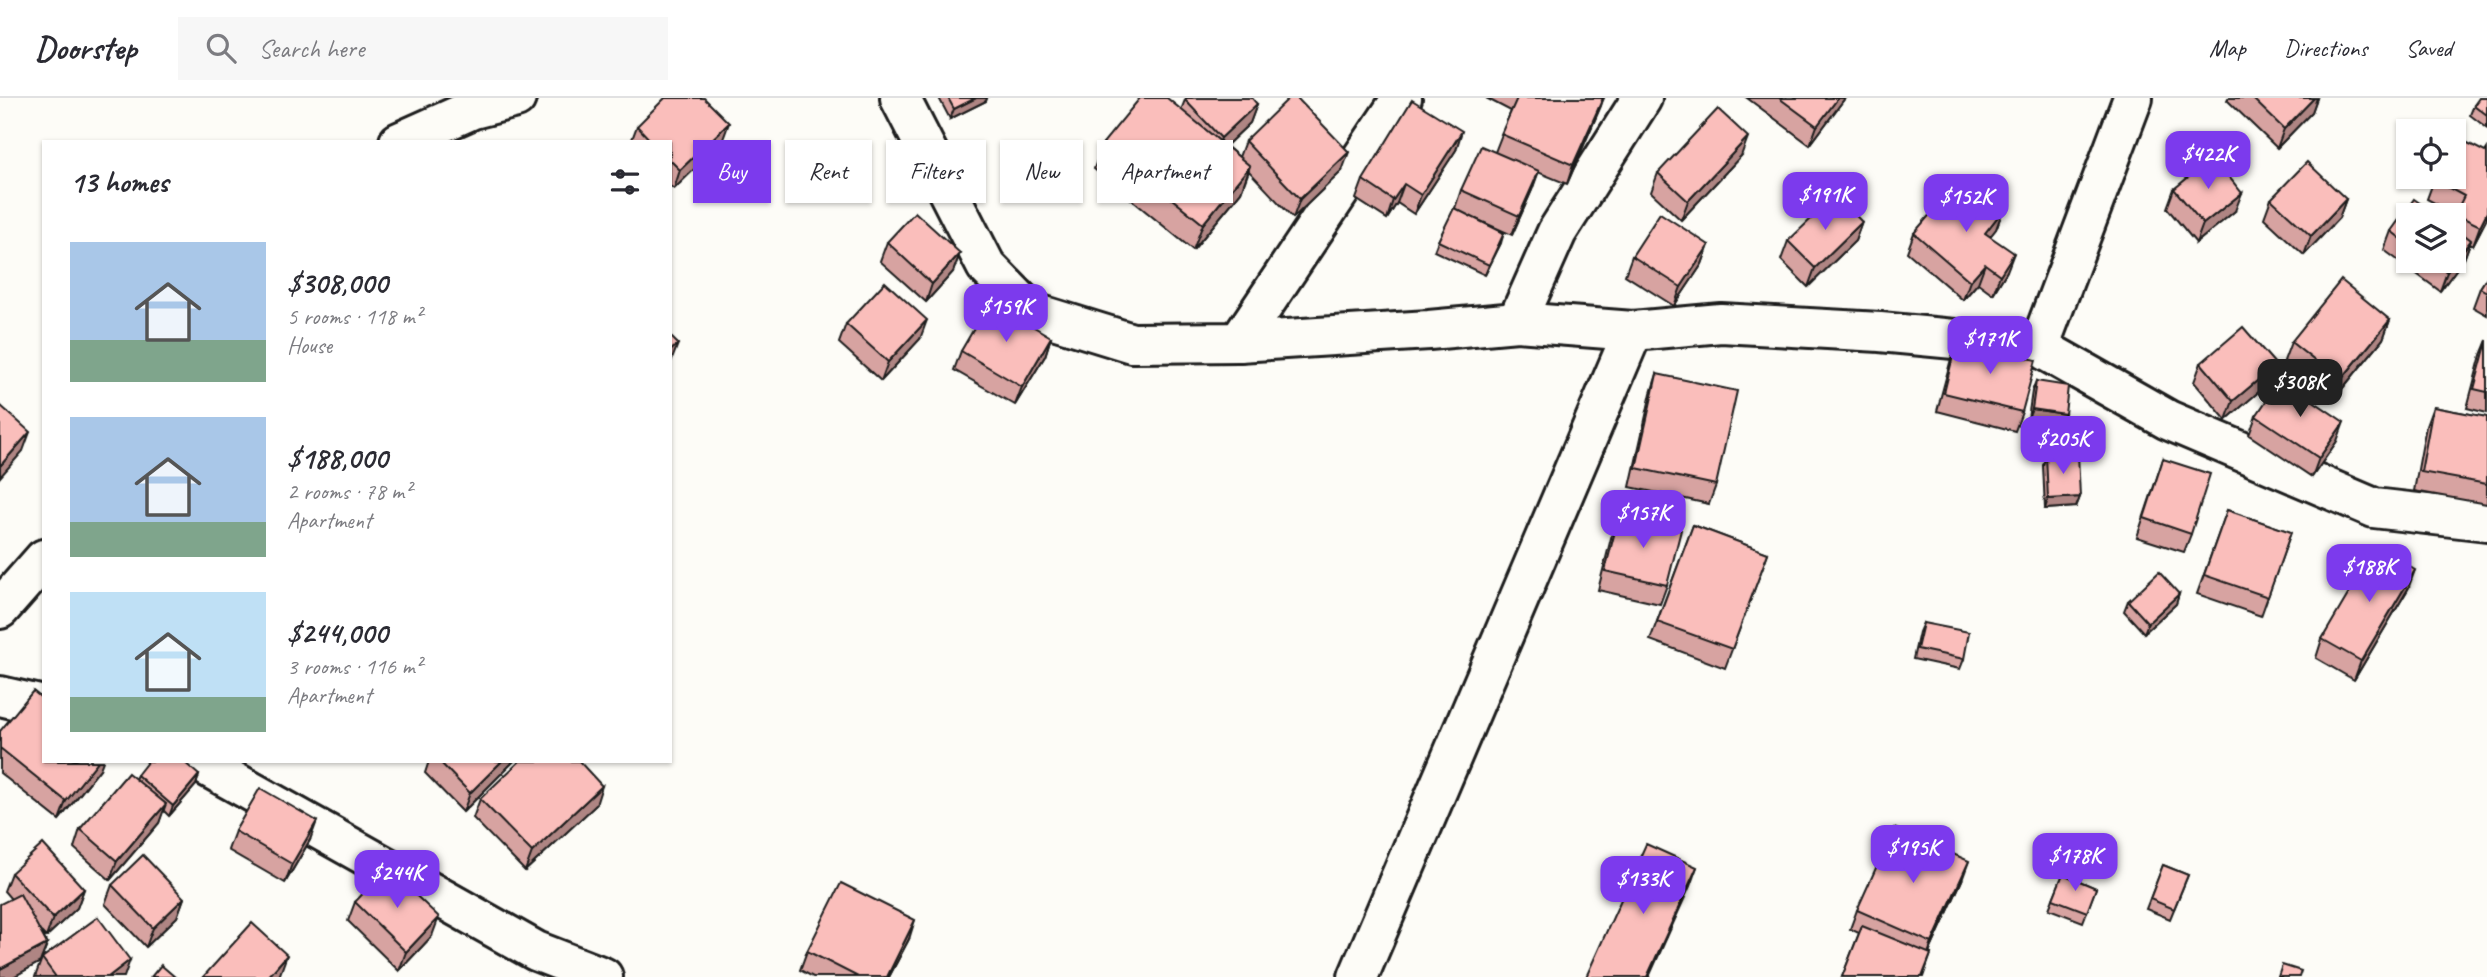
<!DOCTYPE html>
<meta charset="utf-8">
<style>
body{margin:0;font-family:Caveat,sans-serif;background:#f7f7f7;color:#2b2b33;height:100vh;display:flex;flex-direction:column;font-size:26px;white-space:nowrap}
*{box-sizing:border-box;margin:0}
p{font-size:23px;color:#7c7c81}
.icon{flex:none;width:38px;height:38px;fill:none;stroke:currentColor;stroke-width:2;stroke-linecap:round;stroke-linejoin:round}
.map{position:relative;flex:1;overflow:hidden}
.panel{position:absolute;left:42px;top:42px;width:630px;height:623px;display:flex;flex-direction:column;background:#fff;border-radius:0px;box-shadow:0 2px 5px #0004}
.panel>*{flex:none}
.banner{position:absolute;left:693px;top:42px;width:665px;height:63px;display:flex;gap:14px}
.buttons{position:absolute;left:2396px;top:21px;display:grid;gap:14px}
.buttons a{display:grid;place-items:center;width:70px;height:70px;border-radius:0px;background:#fff;box-shadow:0 2px 5px #0004;font-size:35px}
.price{position:absolute;translate:-50% -60px;padding:0 16px;border-radius:14px;background:#7c3aed;color:#fff;font-size:23px;line-height:46px;filter:drop-shadow(0 2px 4px #0008)}
.price::after{content:'';position:absolute;left:50%;top:42px;width:21px;height:16px;margin-left:-10px;background:inherit;clip-path:polygon(0 0,100% 0,50% 100%)}
.price.active{background:#222;color:#fff}
ul{padding:0;list-style:none}
li{display:flex;align-items:center;gap:21px;height:175px;padding:0 28px}
li span{display:grid;place-items:center;flex:none;width:196px;height:140px;border-radius:0px;color:#555}
li>.icon{margin-inline-start:auto}
span .icon{width:84px;height:84px;fill:#fffc;stroke-width:1}
li b{font-size:30px}
h2{display:flex;justify-content:space-between;align-items:center;height:84px;padding:0 28px;font-size:30px}
.tag{padding:0 24px;border-radius:0px;background:#fff;box-shadow:0 2px 5px #0004;font-size:24px;line-height:63px}
.tag.active{background:#7c3aed;color:#fff}
header{display:flex;align-items:center;gap:42px;box-sizing:border-box;height:98px;padding:0 35px;background:#fff;border-bottom:2px solid #e1e1e2}
header strong{font-size:33px}
nav{display:flex;gap:38px;margin-inline-start:auto;font-size:24px}
.search{width:490px;height:63px;background:#f7f7f7;display:flex;align-items:center;gap:18px;box-sizing:border-box;padding:0 24px;border-radius:0px;color:#7c7c81;font-size:26px}
.map>svg:first-child{display:block}
</style>
<header>
<strong>Doorstep</strong>
<div class="search"><svg class="icon" aria-label="search" viewBox="0 0 24 24"><circle cx="10" cy="10" r="6"/><path d="M15 15l6 6"/></svg>Search here</div>
<nav><a>Map</a><a>Directions</a><a>Saved</a></nav>
</header>
<div class="map">
<svg width="2487" height="879" viewBox="0 0 2487 879">
<rect width="100%" height="100%" fill="#fdfcf7"/>
<filter id="ink" filterUnits="userSpaceOnUse"><feTurbulence type="fractalNoise" baseFrequency=".0143" numOctaves="2"/><feDisplacementMap in="SourceGraphic" scale="14" xChannelSelector="R" yChannelSelector="G"/><feConvolveMatrix kernelMatrix="1 2 1 2 8 2 1 2 1" color-interpolation-filters="sRGB"/></filter>
<g filter="url(#ink)">
<g fill="none" stroke-linecap="round" stroke-linejoin="round">
<defs>
<g id="minor">
<path d="M900,0l86,168 45,46 101,31 107,-1 190,-12 88,-8 116,9 88,-8 159,9 159,15 129,73 206,88 113,13"/>
<path d="M399,44l74,-33 43,-11"/>
<path d="M1517,224l40,-90 85,-134"/>
<path d="M1239,244l163,-244"/>
<path d="M2039,249l94,-249"/>
<path d="M0,511l44,-50"/>
<path d="M0,598l44,10"/>
<path d="M197,663l339,190 67,26"/>
<path d="M1358,879l275,-646"/>
</g>
</defs>
<!-- minor casing -->
<use href="#minor" stroke="#1c1c1c" stroke-width="44"/>
<!-- minor -->
<use href="#minor" stroke="#fdfcf7" stroke-width="38"/>
</g>
<!-- wall -->
<g fill="#d7a3a1" stroke="#1c1c1c" stroke-width="2">
<path d="M939,0h48l-1,3 -36,18z"/>
<path d="M1486,0h118l-37,86 -29,-12 -6,18 -20,45 -36,-16 25,24 -16,32 -51,-24 4,-10 17,-33 6,-18 34,-38 16,-41z"/>
<path d="M1747,0h98l-35,47z"/>
<path d="M2228,0h89l-5,14 -35,36 -50,-48z"/>
<path d="M2487,0v30l-17,-13 4,-10z"/>
<path d="M1185,2l72,4 -7,19 -24,23 13,11 6,-16 97,30 -49,47 -44,-47 -8,21 -48,58 -99,-81 9,-26 78,-33z"/>
<path d="M637,28l85,16 -48,47 -4,-3v-44h-39z"/>
<path d="M2456,39l31,81 -14,27 -3,-2 -6,16 -24,32 -56,-41 7,-19 17,-16v46h46v-43l1,-4 -28,-15 7,-19z"/>
<path d="M1456,52l-42,64 -17,-11 -10,16 -31,-20 7,-19z"/>
<path d="M1741,58l-60,64 -30,-28 7,-19z"/>
<path d="M2174,91l61,22 -39,32 -29,-35z"/>
<path d="M2271,101h75l-7,19 -35,37 -40,-37z"/>
<path d="M1956,109l47,3 -7,19 -6,7 17,35 -14,23 -15,-11 -15,17 -56,-48 7,-19z"/>
<path d="M1862,124l-7,19 -47,46 -27,-27 7,-19z"/>
<path d="M887,144l73,11 -7,19 -27,30 -46,-41z"/>
<path d="M1709,147l-7,19 -28,42 -49,-31 7,-19z"/>
<path d="M2487,179v38l-14,-8 7,-19z"/>
<path d="M2390,222l-7,19 -50,61 -49,-39 7,-19z"/>
<path d="M846,226l74,15 -39,42 -42,-38z"/>
<path d="M1051,239l-6,19 -30,49 -61,-35 7,-19z"/>
<path d="M1957,242l65,72 -7,19 -78,-20 14,-52z"/>
<path d="M2487,242v73l-20,-5 14,-53z"/>
<path d="M2201,265l75,2 -7,18 -43,37 -32,-38z"/>
<path d="M1657,276l59,111 -7,19 -79,-17 21,-94z"/>
<path d="M2036,283l25,43 -33,-5 4,-28z"/>
<path d="M2433,309l54,10v87l-73,-13 12,-65z"/>
<path d="M2256,318l81,25 -25,36 -63,-42z"/>
<path d="M2046,357l34,42 -4,10 -31,2 -2,-44z"/>
<path d="M2163,361l28,75 -7,18 -47,-15z"/>
<path d="M2227,412l64,22 -30,84 -64,-22z"/>
<path d="M1619,417l48,70 -7,19 -62,-14 14,-56z"/>
<path d="M1693,427l75,28 -43,115 -75,-28z"/>
<path d="M2408,491l-54,91 -38,-22 6,-19z"/>
<path d="M2179,496l-3,10 -32,29 -20,-22 4,-10z"/>
<path d="M1923,525l41,36 -4,10 -47,-10 6,-27z"/>
<path d="M0,633l100,38 -41,51 -59,-47z"/>
<path d="M429,663h85l-51,51 -38,-39z"/>
<path d="M137,677h62l-3,10 -27,31 -6,-6 -4,13 -49,57 -36,-32 6,-19 55,-50z"/>
<path d="M480,701l116,6 -71,66 -52,-53z"/>
<path d="M235,733l75,9 -25,43 -57,-33z"/>
<path d="M2163,767l25,10 -18,44 -24,-10z"/>
<path d="M11,775l73,16 -7,19 -31,29 -5,-5 6,12 -7,18 -27,15h-13l11,-78 -7,-8z"/>
<path d="M2063,776l33,14 -13,34 -34,-13z"/>
<path d="M1962,782l-33,73 2,1 -8,23h-81l17,-44 -9,-4 7,-19z"/>
<path d="M112,787l72,13 -7,19 -31,30 -41,-43z"/>
<path d="M355,804l77,34 -33,35 -51,-50z"/>
<path d="M909,841l-20,38h-76l-13,-7 7,-19z"/>
<path d="M42,860l82,19h-89z"/>
</g>
<!-- shaded-wall -->
<g fill="#af8583" stroke="#1c1c1c" stroke-width="2">
<path d="M976,0h11l-1,3 -36,18 4,-10z"/>
<path d="M1603,0l-2,8 -34,78 6,-19z"/>
<path d="M1838,0h7l-35,47 7,-19z"/>
<path d="M2314,0h3l-5,14 -35,36 7,-19z"/>
<path d="M1257,6l-7,19 -36,34 7,-19z"/>
<path d="M729,25l-7,19 -48,47 6,-19z"/>
<path d="M1462,33l-6,19 -42,64 7,-19z"/>
<path d="M1748,39l-7,19 -60,64 7,-19z"/>
<path d="M1349,54l-7,19 -49,47 7,-19z"/>
<path d="M1250,68l-9,26 -48,58 10,-26z"/>
<path d="M1539,73l-7,19 -20,45 7,-19z"/>
<path d="M1404,86l-7,19 -10,16 6,-19z"/>
<path d="M2242,95l-7,18 -39,32 7,-19z"/>
<path d="M2346,101l-7,19 -35,37 7,-19z"/>
<path d="M2003,112l-7,19 -18,23 7,-19z"/>
<path d="M2487,114v6l-14,27 7,-19z"/>
<path d="M1862,124l-7,19 -47,46 7,-19z"/>
<path d="M1504,135l-3,10 -16,32 4,-10z"/>
<path d="M2471,142l-7,19 -24,32 7,-19z"/>
<path d="M1709,147l-7,19 -28,42 7,-19z"/>
<path d="M960,155l-7,19 -27,30 6,-18z"/>
<path d="M2014,155l-7,18 -14,23 7,-19z"/>
<path d="M1985,166l-7,19 -15,17 7,-19z"/>
<path d="M927,222l-7,19 -39,42 7,-19z"/>
<path d="M2390,222l-7,19 -50,61 7,-19z"/>
<path d="M1051,239l-6,19 -30,49 7,-18z"/>
<path d="M678,246l-7,18 -1,1v-12z"/>
<path d="M2276,267l-7,18 -43,37 7,-19z"/>
<path d="M2032,311l33,5 -4,10 -33,-5z"/>
<path d="M2344,324l-7,19 -25,36 7,-19z"/>
<path d="M30,334l-7,19 -23,26v-11z"/>
<path d="M2080,399l-4,10 -31,2 3,-10z"/>
<path d="M2415,472l-7,19 -54,91 7,-19z"/>
<path d="M2179,496l-3,10 -32,29 4,-10z"/>
<path d="M98,663h5l-3,8 -41,51 7,-19z"/>
<path d="M502,663h12l-51,51 7,-19z"/>
<path d="M199,677l-3,10 -27,31 4,-10z"/>
<path d="M602,688l-6,19 -71,66 7,-19z"/>
<path d="M166,706l-7,19 -49,57 7,-19z"/>
<path d="M317,723l-7,19 -25,43 7,-19z"/>
<path d="M1969,763l-7,19 -37,82 7,-19z"/>
<path d="M1697,769l-7,19 -41,91h-2z"/>
<path d="M84,791l-7,19 -31,29 7,-19z"/>
<path d="M184,800l-7,19 -31,30 7,-19z"/>
<path d="M439,819l-7,19 -33,35 7,-19z"/>
<path d="M915,822l-6,19 -20,38h-2z"/>
<path d="M47,846l-7,18 -27,15h-13v-8z"/>
<path d="M287,857l-7,19 -2,3h-10z"/>
<path d="M130,862l-6,17h-16z"/>
</g>
<!-- building -->
<g fill="#fabebb" stroke="#1c1c1c" stroke-width="2">
<path d="M665,0h39l25,25 -49,47 -10,-10v-18h-18l-15,-16z"/>
<path d="M948,0h28l-22,11z"/>
<path d="M1140,0h27l83,68 -47,58 -100,-81z"/>
<path d="M1186,0h66l5,6 -36,34 -36,-38z"/>
<path d="M1289,0h8l52,54 -49,47 -55,-58z"/>
<path d="M1517,0h86l-30,67 -72,-31z"/>
<path d="M1779,0h59l-21,28z"/>
<path d="M2252,0h62l-30,31z"/>
<path d="M2479,0h8v17l-13,-10z"/>
<path d="M1412,2l50,31 -41,64 -17,-11 -11,16 -30,-20z"/>
<path d="M1718,11l30,28 -60,64 -30,-28z"/>
<path d="M2456,39l29,15 2,-3v63l-7,14 -25,-12 9,-18 -30,-16 2,-3h18v-35z"/>
<path d="M1481,48l58,25 -20,45 -58,-26z"/>
<path d="M2213,59l29,36 -39,31 -29,-35z"/>
<path d="M2307,64l39,37 -35,37 -40,-37z"/>
<path d="M1975,88l28,24 -18,23 29,20 -14,22 -15,-11 -15,17 -56,-48 31,-36 11,10z"/>
<path d="M1836,97l26,27 -47,46 -27,-27z"/>
<path d="M2414,101l23,16h-29v29l-17,-13z"/>
<path d="M1454,110l50,25 -15,32 -51,-24z"/>
<path d="M915,114l45,41 -28,31 -45,-42z"/>
<path d="M1660,115l49,32 -28,42 -49,-31z"/>
<path d="M2454,129l17,13 -24,32 -15,-11h22z"/>
<path d="M2487,179v15l-7,-4z"/>
<path d="M2341,182l49,40 -50,61 -49,-39z"/>
<path d="M885,184l42,38 -39,42 -42,-38z"/>
<path d="M990,203l61,36 -29,50 -61,-36z"/>
<path d="M2243,229l33,38 -43,36 -32,-38z"/>
<path d="M670,238l8,8 -8,7z"/>
<path d="M1957,242l79,20 -14,52 -78,-19z"/>
<path d="M2487,243v51l-13,-3z"/>
<path d="M1657,276l80,17 -21,94 -80,-17z"/>
<path d="M2281,281l63,43 -25,36 -63,-42z"/>
<path d="M2036,283l32,5 -3,28 -33,-5z"/>
<path d="M0,307l30,27 -30,34z"/>
<path d="M2433,309l54,10v67l-66,-12z"/>
<path d="M2078,355l2,44 -32,2 -2,-44z"/>
<path d="M2163,361l47,15 -19,60 -47,-16z"/>
<path d="M2227,412l64,22 -23,65 -64,-22z"/>
<path d="M1619,417l62,15 -14,55 -62,-14z"/>
<path d="M1693,427l75,28 -36,96 -75,-27z"/>
<path d="M2376,449l39,23 -54,91 -39,-22z"/>
<path d="M2159,474l20,22 -31,29 -20,-22z"/>
<path d="M1923,525l46,9 -5,27 -47,-10z"/>
<path d="M33,593l11,9v61h54l-32,40 -66,-53v-17z"/>
<path d="M148,663h35l16,14 -26,31 -36,-31z"/>
<path d="M439,663h63l-32,32z"/>
<path d="M520,663h59l23,25 -70,66 -52,-53z"/>
<path d="M128,675l38,31 -49,57 -37,-32z"/>
<path d="M260,690l57,33 -25,43 -57,-33z"/>
<path d="M1894,730l75,33 -37,82 -75,-33z"/>
<path d="M43,746l41,45 -31,29 -42,-45z"/>
<path d="M1646,746l51,23 -50,110h-61z"/>
<path d="M143,757l41,43 -31,30 -41,-43z"/>
<path d="M2163,767l25,10 -14,34 -24,-10z"/>
<path d="M387,770l52,49 -33,35 -51,-50z"/>
<path d="M2063,776l33,14 -9,24 -34,-13z"/>
<path d="M841,785l74,37 -28,57h-29l-51,-26z"/>
<path d="M20,796l27,50 -47,25v-65z"/>
<path d="M98,819l32,43 -22,17h-52l-14,-19z"/>
<path d="M252,825l35,32 -19,22h-65z"/>
<path d="M1862,828l69,28 -9,23h-80z"/>
<path d="M161,867l14,12h-24z"/>
<path d="M2282,867l19,6 -2,6h-21z"/>
</g>
</g>
</svg>
<div class="buttons">
<a><svg class="icon" aria-label="locate" viewBox="0 0 24 24"><circle cx="12" cy="12" r="6"/><path d="M12 2v4M12 18v4M2 12h4M18 12h4"/></svg></a>
<a><svg class="icon" aria-label="layers" viewBox="0 0 24 24"><path d="M12 4l9 5-9 5-9-5zM3 14l9 5 9-5"/></svg></a>
</div>
<b class="price" style="left:2208px;top:93px">$422K</b>
<b class="price" style="left:1825px;top:134px">$191K</b>
<b class="price" style="left:1966px;top:136px">$152K</b>
<b class="price" style="left:1006px;top:246px">$159K</b>
<b class="price" style="left:1990px;top:278px">$171K</b>
<b class="price active" style="left:2300px;top:321px">$308K</b>
<b class="price" style="left:2063px;top:378px">$205K</b>
<b class="price" style="left:1643px;top:452px">$157K</b>
<b class="price" style="left:2369px;top:506px">$188K</b>
<b class="price" style="left:1913px;top:787px">$195K</b>
<b class="price" style="left:2075px;top:795px">$178K</b>
<b class="price" style="left:397px;top:812px">$244K</b>
<b class="price" style="left:1643px;top:818px">$133K</b>
<div class="banner">
<a class="tag active">Buy</a>
<a class="tag">Rent</a>
<a class="tag">Filters</a>
<a class="tag">New</a>
<a class="tag">Apartment</a>
</div>
<section class="panel">
<h2>13 homes<svg class="icon" aria-label="filters" viewBox="0 0 24 24"><path d="M4 7h16M4 17h16"/><circle cx="9" cy="7" r="2"/><circle cx="15" cy="17" r="2"/></svg></h2>
<ul>
<li><span style="background:linear-gradient(#a9c7e8 70%,#7fa58c 0)"><svg class="icon" aria-label="home" viewBox="0 0 24 24"><path d="M3 11l9-7 9 7M6 9v11h12V9"/></svg></span><div><b>$308,000</b><p>5 rooms · 118 m²</p><p>House</p></div></li>
<li><span style="background:linear-gradient(#a9c7e8 75%,#7fa58c 0)"><svg class="icon" aria-label="home" viewBox="0 0 24 24"><path d="M3 11l9-7 9 7M6 9v11h12V9"/></svg></span><div><b>$188,000</b><p>2 rooms · 78 m²</p><p>Apartment</p></div></li>
<li><span style="background:linear-gradient(#bfe0f5 75%,#7fa58c 0)"><svg class="icon" aria-label="home" viewBox="0 0 24 24"><path d="M3 11l9-7 9 7M6 9v11h12V9"/></svg></span><div><b>$244,000</b><p>3 rooms · 116 m²</p><p>Apartment</p></div></li>
</ul>
</section>
</div>
